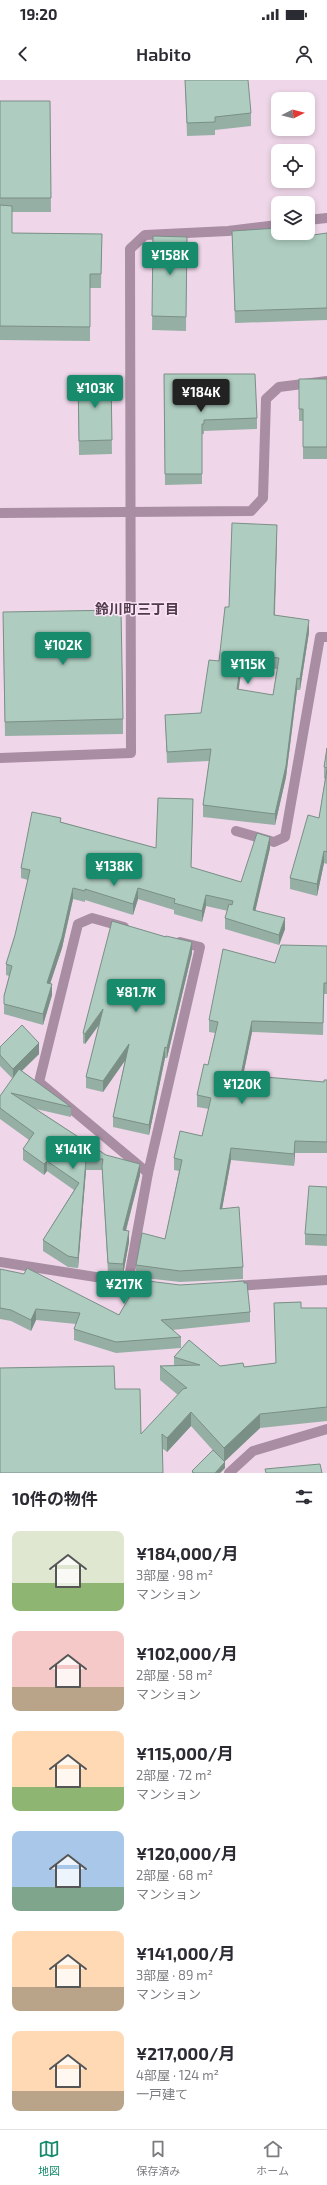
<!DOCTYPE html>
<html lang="ja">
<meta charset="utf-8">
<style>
body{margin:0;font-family:"Exo 2","Noto Sans JP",sans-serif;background:#f7f7f7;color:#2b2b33;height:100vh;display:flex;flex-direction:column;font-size:15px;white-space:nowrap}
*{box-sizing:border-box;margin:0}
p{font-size:13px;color:#7c7c81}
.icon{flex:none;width:22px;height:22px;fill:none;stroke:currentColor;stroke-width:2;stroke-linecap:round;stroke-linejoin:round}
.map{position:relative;height:1393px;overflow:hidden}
.drawer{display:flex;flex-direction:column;background:#fff;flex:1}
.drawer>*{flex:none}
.needle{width:26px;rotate:84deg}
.buttons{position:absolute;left:271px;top:12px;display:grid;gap:8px}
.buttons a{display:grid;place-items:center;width:44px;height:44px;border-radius:8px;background:#fff;box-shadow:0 2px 6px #0003;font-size:20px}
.price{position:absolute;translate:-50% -34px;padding:0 9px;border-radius:4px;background:#178b6c;color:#fff;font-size:13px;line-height:26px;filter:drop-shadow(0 1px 2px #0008)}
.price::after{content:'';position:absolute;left:50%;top:24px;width:12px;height:9px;margin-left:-6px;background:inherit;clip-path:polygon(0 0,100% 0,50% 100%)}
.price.selected{background:#222;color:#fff}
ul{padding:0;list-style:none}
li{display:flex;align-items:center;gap:12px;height:100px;padding:0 12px}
li span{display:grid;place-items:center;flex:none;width:112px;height:80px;border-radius:8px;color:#555}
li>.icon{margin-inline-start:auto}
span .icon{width:48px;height:48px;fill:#fffc;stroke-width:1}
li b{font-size:17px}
h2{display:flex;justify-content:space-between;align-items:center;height:48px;padding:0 12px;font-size:17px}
.status{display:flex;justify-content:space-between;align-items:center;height:28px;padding:0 20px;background:#fff;direction:ltr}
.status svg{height:11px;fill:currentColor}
header{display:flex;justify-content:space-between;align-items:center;height:52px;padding:0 12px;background:#fff;font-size:18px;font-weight:600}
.dock{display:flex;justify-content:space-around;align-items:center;height:56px;border-top:1px solid #e1e1e2;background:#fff;font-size:11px;color:#7c7c81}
.dock a{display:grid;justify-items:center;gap:2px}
.dock .selected{color:#178b6c}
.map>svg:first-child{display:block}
</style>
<div class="status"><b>19:20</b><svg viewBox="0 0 49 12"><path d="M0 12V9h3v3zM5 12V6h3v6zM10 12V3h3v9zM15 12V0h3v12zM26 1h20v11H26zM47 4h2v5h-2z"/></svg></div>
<header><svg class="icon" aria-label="back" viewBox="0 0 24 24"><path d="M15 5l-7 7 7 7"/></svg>Habito<svg class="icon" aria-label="person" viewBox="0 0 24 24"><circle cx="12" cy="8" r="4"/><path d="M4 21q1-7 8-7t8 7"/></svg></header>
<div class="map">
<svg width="327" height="1393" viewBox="0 0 327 1393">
<rect width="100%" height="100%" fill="#efd7e9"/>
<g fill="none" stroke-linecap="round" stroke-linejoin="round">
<!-- lane -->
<g stroke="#a98da3" stroke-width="10">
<path d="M308,140l19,-2"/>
<path d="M0,433l251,-2 12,-13 3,-99 13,-12 48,-6"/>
<path d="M0,678l131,-5 -1,-504 15,-14 83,-4 50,-6"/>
<path d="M236,751l38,11 11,-5 35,-200h7"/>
<path d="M124,847l-32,-9 -14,6 -39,158 109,91"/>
<path d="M0,1182l134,21"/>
<path d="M128,1203l20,-110 52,-226 -20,-5"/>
<path d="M235,1206l92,-6"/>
<path d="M229,1393l24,-22 74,-22"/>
</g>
</g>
<!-- wall -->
<g fill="#96afa5" fill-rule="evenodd">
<path d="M185,0l66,33v13l-36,4v5l-28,1z"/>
<path d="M0,21h50l1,111h-39v21l90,1 -1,54h-11v53l-90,-1z"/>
<path d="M232,151l81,4 14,-2v87l-92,3z"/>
<path d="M153,156l34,1 -1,94 -34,-1z"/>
<path d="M164,294l93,44v11l-53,2v3h-2v50l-37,1z"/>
<path d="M78,297h33l1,77 -33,1z"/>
<path d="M299,299h28v80h-24v-38h-4z"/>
<path d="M277,456l-2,79 34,17 -9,58h-3l-11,87 -11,48 -72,-8v-12l6,-44 -42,2 -2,-48 36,-2 18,-52 10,-54zM242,586l35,3 -4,26 -35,-5z"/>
<path d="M3,546l120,93v15l-118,2z"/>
<path d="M327,668v116l-3,-1 -7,33 -27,-7v-11l29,-60 6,-39 -1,-1v-11z"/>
<path d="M193,730l-2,57 50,15 29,-34 -15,63 30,18 -6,16 -54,-16v-11l3,-7 -22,-5 -4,16 -28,-8v-4l-36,-11 -5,16 -48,-15v2l-12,-3 -11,49 -12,36 2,11 -9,30 -39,-11v-18l5,-20 -3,-1v-11l9,-29 13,-55 -7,-2v-10l40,-46 95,26z"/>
<path d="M327,866v48h-3l-1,41 -71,-3 -9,43 81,7 3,-2v73h-32l-1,13 -63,-6 -9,49 21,58v12l-63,3 -44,-5v-12l29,-26 14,-68 -5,-1v-12l28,-22 7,-27 -12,-2v-12l11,-30 7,-32 -6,-1v-12l66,-57z"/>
<path d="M192,873l-16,67 -9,38h-2l-16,77 -36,-8v-10l12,-57 -22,32 -17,-4v-11l13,-52 -14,19 -2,-1v-10z"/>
<path d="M0,967l39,7 -17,17 49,36v10l-35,-8 70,46 34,20 -14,56 3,11 -6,33 -15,-2 -6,-103h-16l-8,98 -10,-1 -25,-16v-11l31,-50 -27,-19 -3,4 -21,-15v-11l6,-9 -29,-21v-23l13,-17 -13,-13z"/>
<path d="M327,1107v59l-22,-1v-11z"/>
<path d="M0,1189l119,46 14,-25 -1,-1v-10l118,33v10l-78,8 9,7v11l-65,5 -42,-13v-11l2,-5 -40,-4 -5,11 -20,-10 -11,-2z"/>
<path d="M301,1222v6h26v113l-67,7 -36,34h1v6l-5,5h-28v-2l21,-21 5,6 -27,-30 -24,26 -5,-4 1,25h-163v-105l114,-2 1,23h25l1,45 37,-39 -18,-15v-14l14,-1v-8l15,-17 31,26 23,-3 1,4 32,-4 -2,-60z"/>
</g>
<!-- shaded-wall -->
<g fill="#7a8f86">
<path d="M277,445v11l-3,90v-11z"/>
<path d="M309,540v12l-9,58v-11z"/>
<path d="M242,574v12l-5,35v-12z"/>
<path d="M297,598v12l-11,87 -11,48v-11z"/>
<path d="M270,757v11l-17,73v-11z"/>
<path d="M324,771v12l-7,33v-12z"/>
<path d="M73,808v11l-11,49 -15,45v-10z"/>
<path d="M138,808v11l-5,16v-11z"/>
<path d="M206,815v11l-4,16v-11z"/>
<path d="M285,838v11l-6,16v-10z"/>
<path d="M192,862v11l-16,67 -9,38v-10z"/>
<path d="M52,904v11l-9,30v-11z"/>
<path d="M103,929v10l-18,25v-10z"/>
<path d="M252,941v11l-11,54v-11z"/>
<path d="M39,963v11l-26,25v-10z"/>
<path d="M129,964v11l-26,37v-11z"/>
<path d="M165,967v11l-16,77v-10z"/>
<path d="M295,1061v12l-1,13v-12z"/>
<path d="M231,1068v12l-11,60v-11z"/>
<path d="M86,1079v11l-8,98v-10z"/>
<path d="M47,1081v10l-3,4v-11z"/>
<path d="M140,1084v11l-17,66v-11z"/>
<path d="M129,1151v11l-6,33v-11z"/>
<path d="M36,1229v11l-5,11v-11z"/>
<path d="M191,1332v14l-24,26v-14z"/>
<path d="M260,1334v14l-36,34v-14z"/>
<path d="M225,1382v6l-5,5h-5z"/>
</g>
<!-- building -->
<g fill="#aeccc0" stroke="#7a8f86" fill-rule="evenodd">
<path d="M185,0h63l3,33 -36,4v5l-28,1z"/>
<path d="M0,21h50l1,97h-51z"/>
<path d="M0,125l12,1v27l90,1 -1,40h-11v53l-90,-1z"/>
<path d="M308,146h5v9l14,-2v75l-92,3 -3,-80 46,-3v5h30z"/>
<path d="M153,156l34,1 -1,80 -34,-1z"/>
<path d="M164,294h91l2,44 -53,2v4h-2v50h-37z"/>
<path d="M78,297h33l1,63 -33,1z"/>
<path d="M299,299h28v68h-24v-38h-4z"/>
<path d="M232,443l45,2 -3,90 35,5 -9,59 -3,-1 -11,88 -11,48 -72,-9 8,-56 -44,3 -2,-37 36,-2 8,-53 10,1 6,-54h4zM242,574l37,4 -6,37 -36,-6z"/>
<path d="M121,530l2,109 -118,3 -2,-110z"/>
<path d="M327,668v20l-3,-1z"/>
<path d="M327,689v83l-3,-1 -7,33 -27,-6 18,-63 11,3z"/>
<path d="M158,718l35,1 -2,68 50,15 16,-49 13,4 -17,73 32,8 -6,17 -54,-17 4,-14 3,1 1,-4 -27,-6 -4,16 -28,-8 1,-4 -37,-11 -5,16 -48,-15v2l-12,-3 -11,49 -15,46 5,1 -9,30 -39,-10v-8l8,-30 -6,-2 9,-29 15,-65 -9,-2 11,-56 29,6 -1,4 96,26z"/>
<path d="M112,841l54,16v-1l26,6 -16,68 -9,38 -2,-1 -16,78 -36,-8 16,-73 -26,37 -17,-4 17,-68 -18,25 -2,-1z"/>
<path d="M281,865l46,1v37h-3l-1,40 -71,-2 -11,54 83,7v-2h3v62l-32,-1 -1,13 -63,-6 -11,61 19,-2 4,60 -63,4 -44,-6 6,-32 23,6 17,-79 -8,-2 6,-27 22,5 9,-38 -14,-3 7,-31 4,1 10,-43 -9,-2 14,-71 52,14z"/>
<path d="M22,945l17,18 -26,26 -13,-14v-8z"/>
<path d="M19,989l52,38 -60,-14 95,62 34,9 -17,66 6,1 -6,33 -15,-1 -6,-97 1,-7h-17l-8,99 -10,-2 -25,-16 36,-57 -32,-22 -3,3 -21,-15 11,-16 -34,-25v-12z"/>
<path d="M309,1106l18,1v48l-22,-1z"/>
<path d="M27,1188l92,47 16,-28h8l-11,-8 48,6 64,-4v2h3l3,29 -89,8 20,17 -65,5 -42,-13 6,-16 -44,-4 -5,11 -20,-10 -11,-2v-39l24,5z"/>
<path d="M301,1222v6h26v99l-67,7 -36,34 -33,-36 -24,26 -5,-4 1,39h-163v-105l114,-2 1,23h25l1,45 42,-45 4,-1 -27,-22 40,-1 -26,-8 15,-17 31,26 23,-3 1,4 32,-4 -2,-60z"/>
<path d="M213,1370l12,12 -10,11h-21l-2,-2z"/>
<path d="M320,1384l2,9h-56l-1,-4z"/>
</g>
<g text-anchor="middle" stroke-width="3" stroke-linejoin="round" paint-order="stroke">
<!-- neighbourhood labels -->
<g font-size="14" font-weight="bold" fill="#4f3b4a" stroke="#fce4f7">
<text x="137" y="534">鈴川町三丁目</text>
</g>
</g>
</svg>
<div class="buttons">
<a><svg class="needle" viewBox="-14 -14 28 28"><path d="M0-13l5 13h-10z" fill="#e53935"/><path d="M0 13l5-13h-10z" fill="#7c7c81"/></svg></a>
<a><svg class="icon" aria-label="locate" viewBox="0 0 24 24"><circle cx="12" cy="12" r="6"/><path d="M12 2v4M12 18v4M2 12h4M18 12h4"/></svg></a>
<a><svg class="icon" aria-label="layers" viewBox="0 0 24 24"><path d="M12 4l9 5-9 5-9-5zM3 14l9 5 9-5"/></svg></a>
</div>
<b class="price" style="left:170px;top:196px">¥158K</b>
<b class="price" style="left:95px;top:329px">¥103K</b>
<b class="price selected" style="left:201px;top:333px">¥184K</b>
<b class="price" style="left:63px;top:586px">¥102K</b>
<b class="price" style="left:248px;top:605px">¥115K</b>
<b class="price" style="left:114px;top:807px">¥138K</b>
<b class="price" style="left:136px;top:933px">¥81.7K</b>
<b class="price" style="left:242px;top:1025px">¥120K</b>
<b class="price" style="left:73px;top:1090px">¥141K</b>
<b class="price" style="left:124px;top:1225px">¥217K</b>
</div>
<section class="drawer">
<h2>10件の物件<svg class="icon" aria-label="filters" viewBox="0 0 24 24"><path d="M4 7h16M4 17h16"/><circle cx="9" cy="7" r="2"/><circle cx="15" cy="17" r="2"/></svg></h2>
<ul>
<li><span style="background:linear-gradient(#dfe7d0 65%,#8fb573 0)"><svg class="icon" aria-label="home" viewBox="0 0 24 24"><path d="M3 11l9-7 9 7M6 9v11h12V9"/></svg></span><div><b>¥184,000/月</b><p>3部屋 · 98 m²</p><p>マンション</p></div></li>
<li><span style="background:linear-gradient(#f6c9c9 70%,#b9a48a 0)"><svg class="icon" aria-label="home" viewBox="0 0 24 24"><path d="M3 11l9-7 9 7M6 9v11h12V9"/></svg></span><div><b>¥102,000/月</b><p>2部屋 · 58 m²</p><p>マンション</p></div></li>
<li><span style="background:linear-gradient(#ffd9b3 70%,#8fb573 0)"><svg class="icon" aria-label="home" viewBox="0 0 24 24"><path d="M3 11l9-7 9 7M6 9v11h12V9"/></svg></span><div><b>¥115,000/月</b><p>2部屋 · 72 m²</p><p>マンション</p></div></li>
<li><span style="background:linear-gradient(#a9c7e8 70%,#7fa58c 0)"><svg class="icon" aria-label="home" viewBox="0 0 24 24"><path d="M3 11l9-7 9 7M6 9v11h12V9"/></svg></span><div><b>¥120,000/月</b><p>2部屋 · 68 m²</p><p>マンション</p></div></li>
<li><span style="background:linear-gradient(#ffd9b3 70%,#b9a48a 0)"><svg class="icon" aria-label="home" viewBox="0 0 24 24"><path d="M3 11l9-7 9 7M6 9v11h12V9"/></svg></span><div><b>¥141,000/月</b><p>3部屋 · 89 m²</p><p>マンション</p></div></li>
<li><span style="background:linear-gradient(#ffd9b3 75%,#b9a48a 0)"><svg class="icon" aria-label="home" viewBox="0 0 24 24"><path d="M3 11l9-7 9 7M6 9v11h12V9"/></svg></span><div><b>¥217,000/月</b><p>4部屋 · 124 m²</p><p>一戸建て</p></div></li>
</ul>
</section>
<nav class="dock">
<a class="selected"><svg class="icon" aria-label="map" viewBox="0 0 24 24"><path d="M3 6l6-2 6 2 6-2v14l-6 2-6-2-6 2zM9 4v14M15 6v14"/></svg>地図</a>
<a><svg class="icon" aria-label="saved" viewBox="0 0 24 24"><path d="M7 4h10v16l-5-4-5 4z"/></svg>保存済み</a>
<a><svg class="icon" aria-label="home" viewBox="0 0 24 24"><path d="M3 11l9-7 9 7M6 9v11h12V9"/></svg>ホーム</a>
</nav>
